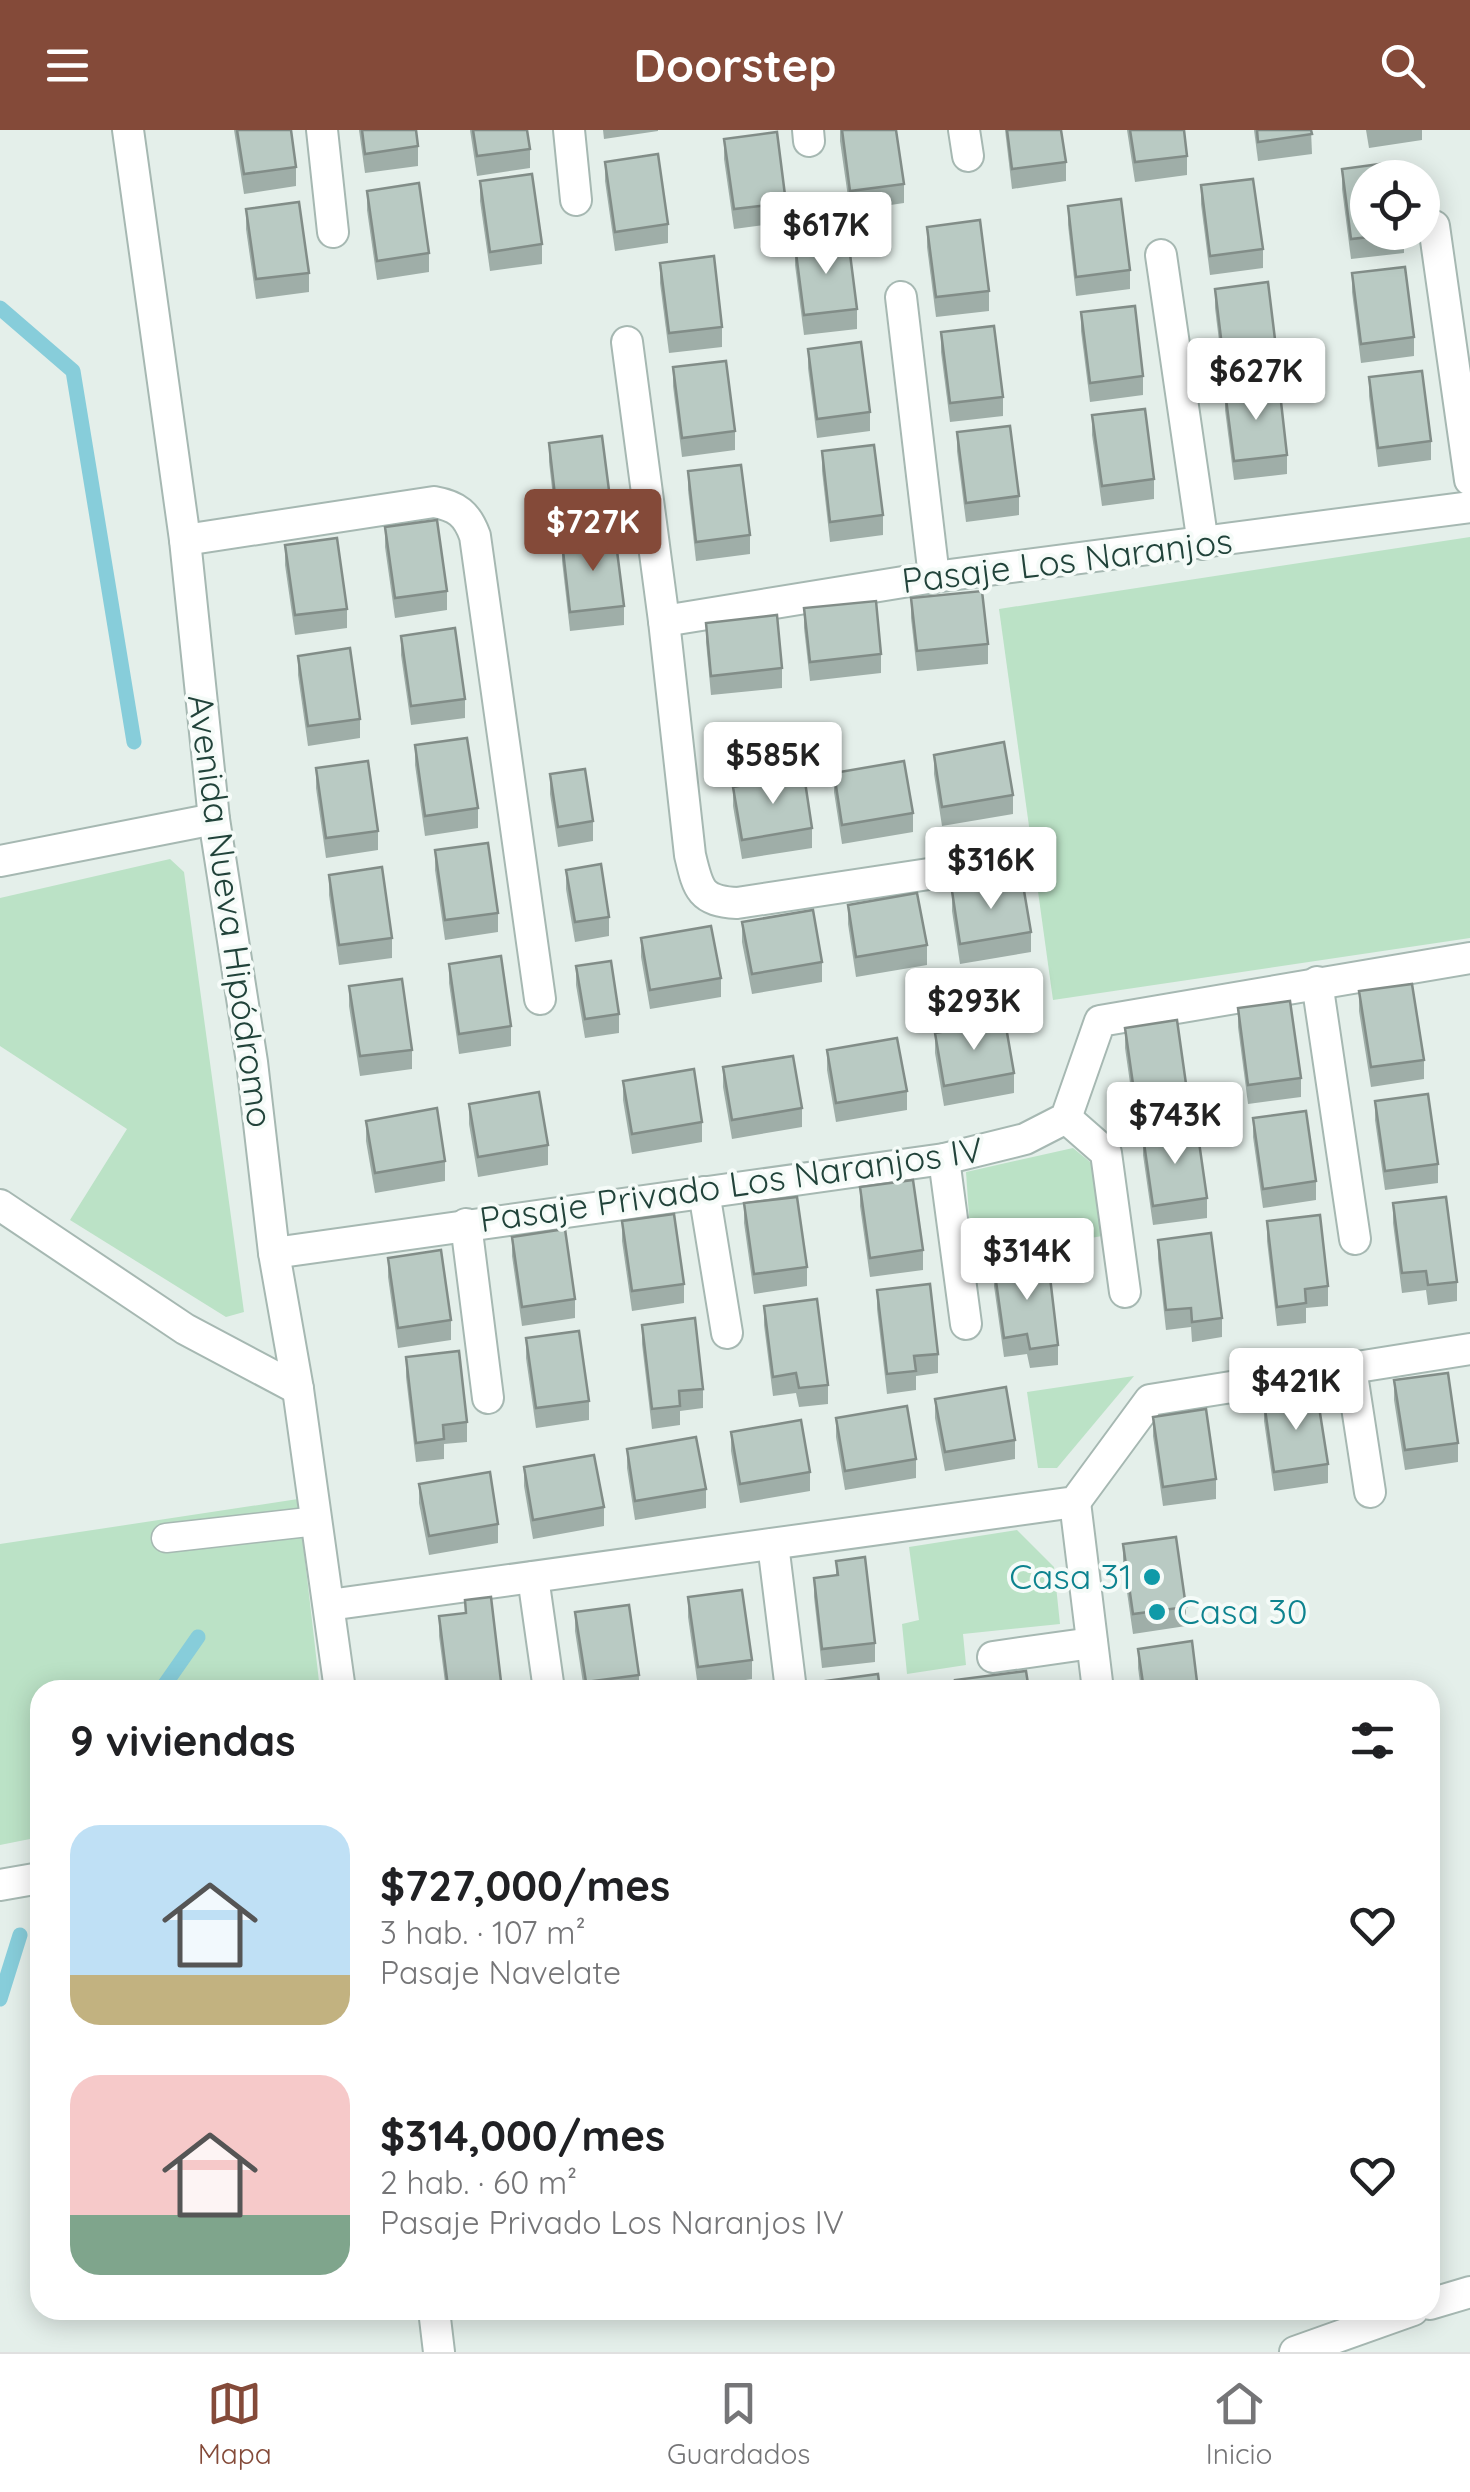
<!DOCTYPE html>
<html lang="es">
<meta charset="utf-8">
<style>
body{margin:0;font-family:Quicksand,sans-serif;background:#f2f2f2;color:#202124;height:100vh;display:flex;flex-direction:column;font-size:38px;white-space:nowrap}
*{box-sizing:border-box;margin:0}
p{font-size:32px;color:#757577}
.icon{flex:none;width:55px;height:55px;fill:none;stroke:currentColor;stroke-width:2;stroke-linecap:round;stroke-linejoin:round}
.map{position:relative;flex:1;overflow:hidden}
.panel{position:absolute;left:30px;top:1550px;width:1410px;height:640px;display:flex;flex-direction:column;background:#fff;border-radius:30px;box-shadow:0 5px 25px #0003}
.panel>*{flex:none}
.controls{position:absolute;left:1350px;top:30px;display:grid;gap:20px}
.controls a{display:grid;place-items:center;width:90px;height:90px;border-radius:50%;background:#fff;box-shadow:0 5px 25px #0003;font-size:50px}
.price{position:absolute;translate:-50% -85px;padding:0 22px;border-radius:10px;background:#fff;color:#222;font-size:32px;line-height:65px;filter:drop-shadow(0 2px 5px #0008)}
.price::after{content:'';position:absolute;left:50%;top:60px;width:30px;height:22px;margin-left:-15px;background:inherit;clip-path:polygon(0 0,100% 0,50% 100%)}
.price.on{background:#844a39;color:#fff}
ul{padding:0;list-style:none}
li{display:flex;align-items:center;gap:30px;height:250px;padding:0 40px}
li span{display:grid;place-items:center;flex:none;width:280px;height:200px;border-radius:30px;color:#555}
li>.icon{margin-inline-start:auto}
span .icon{width:120px;height:120px;fill:#fffc;stroke-width:1}
li b{font-size:42px}
h2{display:flex;justify-content:space-between;align-items:center;height:120px;padding:0 40px;font-size:42px}
header{display:flex;justify-content:space-between;align-items:center;height:130px;padding:0 40px;background:#844a39;color:#fff;font-size:45px;font-weight:700}
.dock{display:flex;justify-content:space-around;align-items:center;height:140px;border-top:2px solid #e0e0e0;background:#fff;font-size:28px;color:#757577}
.dock a{display:grid;justify-items:center;gap:5px}
.dock .on{color:#844a39}
.map>svg:first-child{display:block}
</style>
<header><svg class="icon" aria-label="menu" viewBox="0 0 24 24"><path d="M4 6h16M4 12h16M4 18h16"/></svg>Doorstep<svg class="icon" aria-label="search" viewBox="0 0 24 24"><circle cx="10" cy="10" r="6"/><path d="M15 15l6 6"/></svg></header>
<div class="map">
<svg width="1470" height="2222" viewBox="0 0 1470 2222">
<rect width="100%" height="100%" fill="#e4efea"/>
<!-- green -->
<g fill="#bbe2c6">
<path d="M1470,407v401l-417,62 -54,-391z"/>
<path d="M170,729l14,13 60,440 -18,5 -156,-97 57,-91 -127,-83v-148z"/>
<path d="M1073,1018l22,18 7,70 -130,23 -6,-87z"/>
<path d="M1134,1246l-77,92h-19l-11,-76z"/>
<path d="M298,1369l22,191h-280v147l-40,8v-301z"/>
<path d="M1017,1400l37,37 6,57 -97,10 3,31 -59,9 -5,-50 17,-4 -10,-73z"/>
</g>
<g fill="none" stroke-linecap="round" stroke-linejoin="round">
<!-- stream -->
<g stroke="#87cdda" stroke-width="15">
<path d="M0,178l73,63 61,371"/>
<path d="M161,1560l37,-53"/>
<path d="M0,1869l20,-64"/>
</g>
<defs>
<path id="lane" d="M166,1408l151,-17"/>
<g id="street">
<path d="M128,0l57,410 29,279 38,243 22,191 24,136 42,301"/>
<path d="M322,0l11,102"/>
<path d="M569,0l7,70"/>
<path d="M808,0l1,11"/>
<path d="M964,0l4,26"/>
<path d="M1434,96l36,254"/>
<path d="M1161,125l42,289"/>
<path d="M901,167l33,280"/>
<path d="M627,212l37,279 26,234c8,34 10,46 47,48l238,-36"/>
<path d="M185,410l249,-38c23,4 33,12 41,34l65,463"/>
<path d="M664,491l270,-44 536,-70"/>
<path d="M0,731l214,-42"/>
<path d="M1317,852l38,257"/>
<path d="M1066,988l40,35 19,139"/>
<path d="M944,1029l22,165"/>
<path d="M704,1062l23,141"/>
<path d="M0,1075l185,124 113,60"/>
<path d="M466,1094l22,174"/>
<path d="M274,1123l670,-94 81,-20 41,-21 34,-97 370,-63"/>
<path d="M1351,1238l19,124"/>
<path d="M1075,1372l23,188"/>
<path d="M773,1414l18,146"/>
<path d="M533,1447l16,113"/>
<path d="M329,1475l746,-103 75,-102 320,-51"/>
<path d="M993,1527l99,-14"/>
<path d="M0,1755l40,-7"/>
<path d="M1430,2174l40,-12"/>
<path d="M434,2180l5,42"/>
<path d="M1295,2222l118,-42"/>
</g>
</defs>
<!-- lane casing -->
<use href="#lane" stroke="#a6b8b2" stroke-width="31"/>
<!-- street casing -->
<use href="#street" stroke="#a6b8b2" stroke-width="34"/>
<!-- lane -->
<use href="#lane" stroke="#fff" stroke-width="28"/>
<!-- street -->
<use href="#street" stroke="#fff" stroke-width="30"/>
</g>
<!-- wall -->
<g fill="#9faea8">
<path d="M234,0h57l5,37v19l-52,8z"/>
<path d="M359,0h57l2,16v20l-53,7z"/>
<path d="M470,0h57l3,19v19l-53,8z"/>
<path d="M603,0h55v1l-54,8z"/>
<path d="M840,0h56l8,54v19l-54,8 -10,-70z"/>
<path d="M1005,0h56l5,32v19l-54,8z"/>
<path d="M1127,0h57l3,26v19l-52,7z"/>
<path d="M1254,0h57l1,24 -54,7z"/>
<path d="M1366,0h56v10l-53,8z"/>
<path d="M724,9l62,64v19l-52,7 -10,-70z"/>
<path d="M605,32l63,62v19l-53,8 -10,-70z"/>
<path d="M1342,39l62,63v21l-53,6 -9,-70z"/>
<path d="M480,51l62,63v20l-52,7 -10,-70z"/>
<path d="M1201,55l62,64v19l-53,7 -9,-71z"/>
<path d="M367,61l62,62v19l-52,8 -10,-70z"/>
<path d="M1068,76l62,64v19l-54,7 -8,-71z"/>
<path d="M246,79l63,64v19l-53,7 -10,-70z"/>
<path d="M927,97l62,64v20l-53,6 -9,-70z"/>
<path d="M795,115l62,64v20l-53,6 -9,-70z"/>
<path d="M660,133l62,64v20l-53,6 -9,-70z"/>
<path d="M1352,143l62,64v19l-53,7 -9,-71z"/>
<path d="M1215,159l63,75v19l-53,7 -10,-82z"/>
<path d="M1081,182l62,64v19l-53,7 -9,-71z"/>
<path d="M941,202l62,65v19l-53,6 -9,-70z"/>
<path d="M808,219l62,63v19l-53,7 -9,-70z"/>
<path d="M673,237l62,64v19l-53,7 -9,-71z"/>
<path d="M1369,247l62,64v19l-53,7 -9,-71z"/>
<path d="M1225,261l62,64v19l-53,6 -9,-70z"/>
<path d="M1092,285l62,64v20l-52,7 -10,-71z"/>
<path d="M957,302l62,64v19l-53,7 -9,-71z"/>
<path d="M549,313l62,63v19l-54,7 -8,-70z"/>
<path d="M822,321l61,64v20l-53,7 -8,-71z"/>
<path d="M688,341l62,64v19l-54,7 -8,-71z"/>
<path d="M385,397l62,64v19l-52,8 -10,-71z"/>
<path d="M562,412l62,64v19l-54,6 -8,-70z"/>
<path d="M285,415l62,64v19l-52,7 -10,-70z"/>
<path d="M911,468l77,46v20l-71,7 -6,-53z"/>
<path d="M804,478l77,46v19l-71,8 -6,-53z"/>
<path d="M706,493l76,45v20l-71,7 -5,-53z"/>
<path d="M401,506l64,63v19l-54,7 -10,-70z"/>
<path d="M298,526l62,63v19l-52,8 -10,-71z"/>
<path d="M415,615l63,63v20l-53,8 -10,-71z"/>
<path d="M934,625l79,40v19l-71,12 -8,-52z"/>
<path d="M316,638l62,63v19l-52,8 -10,-70z"/>
<path d="M834,643l79,40v19l-71,12 -8,-52z"/>
<path d="M550,644l43,47v20l-35,6 -8,-53z"/>
<path d="M733,657l79,41v20l-70,11 -9,-53z"/>
<path d="M435,720l63,63v19l-53,8 -10,-70z"/>
<path d="M566,740l43,47v19l-34,6 -9,-53z"/>
<path d="M329,745l63,63v20l-53,7 -10,-70z"/>
<path d="M952,761l79,41v20l-71,12 -8,-53z"/>
<path d="M848,775l79,40v20l-71,12 -8,-53z"/>
<path d="M742,792l80,40v20l-70,12 -10,-52z"/>
<path d="M641,808l80,40v19l-71,12 -9,-52z"/>
<path d="M449,834l62,62v20l-52,8 -10,-71z"/>
<path d="M576,836l43,48v19l-34,5 -9,-53z"/>
<path d="M349,856l63,64v19l-52,7 -11,-70z"/>
<path d="M1359,861l65,69v19l-53,8 -12,-76z"/>
<path d="M1238,878l63,70v19l-53,7 -10,-77z"/>
<path d="M1125,898l62,63v19l-52,8 -10,-70z"/>
<path d="M935,903l79,40v20l-70,13 -9,-53z"/>
<path d="M827,920l80,41v19l-71,12 -9,-52z"/>
<path d="M723,937l79,41v19l-70,12 -9,-52z"/>
<path d="M623,951l79,41v20l-70,12 -9,-54z"/>
<path d="M1375,971l63,63v19l-53,7 -10,-70z"/>
<path d="M469,974l79,41v20l-70,12 -9,-53z"/>
<path d="M1253,988l63,63v19l-53,8 -10,-71z"/>
<path d="M366,991l79,40v20l-70,12 -9,-52z"/>
<path d="M1143,1006l64,62v20l-54,7 -10,-70z"/>
<path d="M860,1057l63,63v20l-53,7 -10,-71z"/>
<path d="M744,1073l63,64v19l-53,8 -10,-71z"/>
<path d="M1393,1073l64,79v19l-29,4 -2,-15 -24,3 -9,-70z"/>
<path d="M622,1091l62,63v19l-52,8 -10,-70z"/>
<path d="M1267,1091l61,65v20l-22,2v15l-29,3 -10,-85z"/>
<path d="M512,1107l63,62v19l-53,8 -10,-70z"/>
<path d="M1158,1110l64,78v19l-30,5 -1,-15 -25,3 -8,-71z"/>
<path d="M388,1128l63,62v20l-53,8 -10,-71z"/>
<path d="M994,1137l64,78v20l-28,3 -3,-14 -23,3 -10,-71z"/>
<path d="M877,1160l61,64v19l-22,3v14l-29,4 -10,-85z"/>
<path d="M764,1176l64,79v19l-29,3 -3,-14 -23,3 -9,-71z"/>
<path d="M642,1195l61,64v19l-23,3v14l-28,4 -10,-85z"/>
<path d="M526,1208l63,63v19l-53,8 -10,-70z"/>
<path d="M406,1227l61,65v20l-23,2v15l-28,3 -10,-85z"/>
<path d="M1394,1250l64,63v19l-53,8 -11,-70z"/>
<path d="M935,1269l80,41v19l-70,12 -10,-53z"/>
<path d="M1264,1272l64,62v19l-54,8 -10,-70z"/>
<path d="M1153,1287l63,62v20l-53,7 -10,-70z"/>
<path d="M836,1288l80,41v19l-71,12 -9,-53z"/>
<path d="M731,1302l79,40v19l-70,12 -9,-52z"/>
<path d="M627,1319l79,40v19l-71,12 -8,-52z"/>
<path d="M524,1337l80,40v19l-71,13 -9,-53z"/>
<path d="M419,1354l79,40v19l-69,12 -10,-52z"/>
<path d="M1123,1414l63,63v19l-53,8 -10,-70z"/>
<path d="M836,1431l39,82v19l-53,6 -8,-71v-19l22,-3z"/>
<path d="M688,1467l64,63v19l-54,8 -10,-70z"/>
<path d="M465,1470l37,90h-56l-7,-54v-20l26,-3z"/>
<path d="M575,1482l64,63v15h-55l-9,-59z"/>
<path d="M1138,1519l60,41h-57l-3,-22z"/>
</g>
<!-- building -->
<g fill="#b9cac3" stroke="#828d88" stroke-width="2.5">
<path d="M237,0h54l5,37 -52,7z"/>
<path d="M362,0h54l2,16 -53,8z"/>
<path d="M473,0h54l3,19 -53,7z"/>
<path d="M842,0h54l8,54 -54,7z"/>
<path d="M1007,0h54l5,32 -54,7z"/>
<path d="M1130,0h54l3,26 -52,6z"/>
<path d="M1257,0h54l1,4 -54,8z"/>
<path d="M777,2l9,71 -52,6 -10,-70z"/>
<path d="M658,24l10,70 -53,8 -10,-70z"/>
<path d="M1395,32l2,16h-29v54l36,1 -53,6 -9,-70z"/>
<path d="M532,44l10,70 -52,8 -10,-71z"/>
<path d="M1253,49l10,70 -53,7 -9,-71z"/>
<path d="M419,53l10,70 -52,8 -10,-70z"/>
<path d="M1121,69l9,71 -54,7 -8,-71z"/>
<path d="M299,72l10,71 -53,6 -10,-70z"/>
<path d="M980,90l9,71 -53,6 -9,-70z"/>
<path d="M848,108l9,71 -53,6 -9,-70z"/>
<path d="M714,126l8,71 -53,6 -9,-70z"/>
<path d="M1405,137l9,70 -53,7 -9,-71z"/>
<path d="M1268,152l10,82 -53,7 -10,-82z"/>
<path d="M1135,176l8,70 -53,7 -9,-71z"/>
<path d="M994,196l9,71 -53,6 -9,-71z"/>
<path d="M861,212l9,70 -53,7 -9,-70z"/>
<path d="M726,231l9,70 -53,7 -9,-71z"/>
<path d="M1422,241l9,70 -53,7 -9,-71z"/>
<path d="M1279,254l8,71 -53,6 -9,-70z"/>
<path d="M1145,279l9,70 -52,7 -10,-71z"/>
<path d="M1010,296l9,70 -53,7 -9,-71z"/>
<path d="M602,306l9,70 -54,7 -8,-70z"/>
<path d="M874,315l9,70 -53,7 -8,-71z"/>
<path d="M741,335l9,70 -54,7 -8,-71z"/>
<path d="M437,390l10,71 -52,7 -10,-71z"/>
<path d="M615,405l9,71 -54,6 -8,-70z"/>
<path d="M337,408l10,71 -52,6 -10,-70z"/>
<path d="M982,461l6,53 -71,7 -6,-53z"/>
<path d="M876,471l5,53 -71,8 -6,-54z"/>
<path d="M777,485l5,53 -71,8 -5,-53z"/>
<path d="M455,498l10,71 -54,7 -10,-70z"/>
<path d="M350,518l10,71 -52,7 -10,-70z"/>
<path d="M467,608l11,70 -53,8 -10,-71z"/>
<path d="M1004,612l9,53 -71,12 -8,-52z"/>
<path d="M368,631l10,70 -52,7 -10,-70z"/>
<path d="M904,631l9,52 -71,12 -8,-52z"/>
<path d="M585,639l8,52 -35,6 -8,-53z"/>
<path d="M804,645l8,53 -70,12 -9,-53z"/>
<path d="M488,713l10,70 -53,7 -10,-70z"/>
<path d="M601,734l8,53 -34,5 -9,-52z"/>
<path d="M382,737l10,71 -53,7 -10,-70z"/>
<path d="M1022,749l9,53 -71,12 -8,-53z"/>
<path d="M917,763l10,52 -71,12 -8,-52z"/>
<path d="M813,780l9,52 -70,12 -10,-52z"/>
<path d="M711,796l10,52 -71,12 -9,-52z"/>
<path d="M501,826l10,70 -52,8 -10,-70z"/>
<path d="M611,831l8,53 -34,5 -9,-53z"/>
<path d="M402,849l10,71 -52,6 -11,-70z"/>
<path d="M1412,854l12,76 -53,7 -12,-76z"/>
<path d="M1290,871l11,77 -53,7 -10,-77z"/>
<path d="M1177,890l10,71 -52,7 -10,-70z"/>
<path d="M1005,891l9,52 -70,13 -9,-53z"/>
<path d="M897,908l10,53 -71,12 -9,-53z"/>
<path d="M793,926l9,52 -70,12 -9,-53z"/>
<path d="M694,939l8,53 -70,12 -9,-53z"/>
<path d="M539,962l9,53 -70,12 -9,-53z"/>
<path d="M1428,964l10,70 -53,7 -10,-70z"/>
<path d="M437,978l8,53 -70,12 -9,-52z"/>
<path d="M1306,981l10,70 -53,8 -10,-71z"/>
<path d="M1197,998l10,70 -54,8 -10,-70z"/>
<path d="M913,1050l10,70 -53,8 -10,-71z"/>
<path d="M797,1067l10,70 -53,7 -10,-71z"/>
<path d="M1446,1067l11,85 -29,3 -2,-14 -24,2 -9,-70z"/>
<path d="M674,1084l10,70 -52,7 -10,-70z"/>
<path d="M1320,1085l8,71 -23,3 1,14 -29,4 -10,-86z"/>
<path d="M565,1099l10,70 -53,8 -10,-70z"/>
<path d="M1211,1103l11,85 -30,4 -1,-14 -25,2 -8,-70z"/>
<path d="M441,1120l10,70 -53,8 -10,-70z"/>
<path d="M1048,1130l10,85 -28,4 -3,-15 -23,4 -10,-71z"/>
<path d="M930,1154l8,70 -24,2 2,15 -29,3 -10,-84z"/>
<path d="M817,1169l11,86 -29,3 -3,-15 -23,4 -9,-71z"/>
<path d="M695,1188l8,71 -24,2 1,15 -28,3 -10,-84z"/>
<path d="M579,1201l10,70 -53,7 -10,-70z"/>
<path d="M459,1221l8,71 -24,3 1,14 -28,4 -10,-86z"/>
<path d="M1448,1243l10,70 -53,7 -11,-70z"/>
<path d="M1006,1257l9,53 -70,12 -10,-53z"/>
<path d="M1317,1264l11,70 -54,8 -10,-70z"/>
<path d="M907,1276l9,53 -71,12 -9,-53z"/>
<path d="M1206,1279l10,70 -53,8 -10,-70z"/>
<path d="M801,1290l9,52 -70,12 -9,-52z"/>
<path d="M696,1307l10,52 -71,12 -8,-52z"/>
<path d="M594,1325l10,52 -71,13 -9,-53z"/>
<path d="M490,1342l8,52 -69,12 -10,-52z"/>
<path d="M1176,1407l10,70 -53,7 -10,-70z"/>
<path d="M865,1427l10,86 -53,6 -8,-71 24,-3 -2,-14z"/>
<path d="M742,1460l10,70 -54,7 -10,-70z"/>
<path d="M491,1467l11,93h-29v-6l-25,3 -9,-71 27,-3 -1,-13z"/>
<path d="M629,1475l10,70 -53,7 -11,-70z"/>
<path d="M1192,1511l6,49h-54l-6,-41z"/>
<path d="M1026,1541l3,19h-73l-1,-10z"/>
<path d="M878,1544l2,16h-54l-1,-9z"/>
</g>
<!-- markers -->
<g fill="#0f9aa8" stroke="#f5fbf8" stroke-width="4">
<circle cx="1152" cy="1447" r="10"/>
<circle cx="1157" cy="1482" r="10"/>
</g>
<g text-anchor="middle" stroke-width="8" stroke-linejoin="round" paint-order="stroke">
<!-- street labels -->
<g font-size="35" fill="#21433a" stroke="#f5fbf8">
<text transform="translate(1067 431) rotate(-7)" y="12">Pasaje Los Naranjos</text>
<text transform="translate(230 781) rotate(82)" y="12">Avenida Nueva Hipódromo</text>
<text transform="translate(731 1055) rotate(-8)" y="12">Pasaje Privado Los Naranjos IV</text>
</g>
<!-- culture labels -->
<g font-size="35" fill="#0d838f" stroke="#f5fbf8" text-anchor="end">
<text x="1132" y="1459">Casa 31</text>
<text x="1177" y="1494" text-anchor="start">Casa 30</text>
</g>
</g>
</svg>
<div class="controls">
<a><svg class="icon" aria-label="locate" viewBox="0 0 24 24"><circle cx="12" cy="12" r="6"/><path d="M12 2v4M12 18v4M2 12h4M18 12h4"/></svg></a>
</div>
<b class="price" style="left:826px;top:147px">$617K</b>
<b class="price" style="left:1256px;top:293px">$627K</b>
<b class="price on" style="left:593px;top:444px">$727K</b>
<b class="price" style="left:773px;top:677px">$585K</b>
<b class="price" style="left:991px;top:782px">$316K</b>
<b class="price" style="left:974px;top:923px">$293K</b>
<b class="price" style="left:1175px;top:1037px">$743K</b>
<b class="price" style="left:1027px;top:1173px">$314K</b>
<b class="price" style="left:1296px;top:1303px">$421K</b>
<section class="panel">
<h2>9 viviendas<svg class="icon" aria-label="filters" viewBox="0 0 24 24"><path d="M4 7h16M4 17h16"/><circle cx="9" cy="7" r="2"/><circle cx="15" cy="17" r="2"/></svg></h2>
<ul>
<li><span style="background:linear-gradient(#bfe0f5 75%,#c2b280 0)"><svg class="icon" aria-label="home" viewBox="0 0 24 24"><path d="M3 11l9-7 9 7M6 9v11h12V9"/></svg></span><div><b>$727,000/mes</b><p>3 hab. · 107 m²</p><p>Pasaje Navelate</p></div><svg class="icon" aria-label="heart" viewBox="0 0 24 24"><path d="M12 20l-8-8c-3-5 5-10 8-4 3-6 11-1 8 4z"/></svg></li>
<li><span style="background:linear-gradient(#f6c9c9 70%,#7fa58c 0)"><svg class="icon" aria-label="home" viewBox="0 0 24 24"><path d="M3 11l9-7 9 7M6 9v11h12V9"/></svg></span><div><b>$314,000/mes</b><p>2 hab. · 60 m²</p><p>Pasaje Privado Los Naranjos IV</p></div><svg class="icon" aria-label="heart" viewBox="0 0 24 24"><path d="M12 20l-8-8c-3-5 5-10 8-4 3-6 11-1 8 4z"/></svg></li>
</ul>
</section>
</div>
<nav class="dock">
<a class="on"><svg class="icon" aria-label="map" viewBox="0 0 24 24"><path d="M3 6l6-2 6 2 6-2v14l-6 2-6-2-6 2zM9 4v14M15 6v14"/></svg>Mapa</a>
<a><svg class="icon" aria-label="saved" viewBox="0 0 24 24"><path d="M7 4h10v16l-5-4-5 4z"/></svg>Guardados</a>
<a><svg class="icon" aria-label="home" viewBox="0 0 24 24"><path d="M3 11l9-7 9 7M6 9v11h12V9"/></svg>Inicio</a>
</nav>
